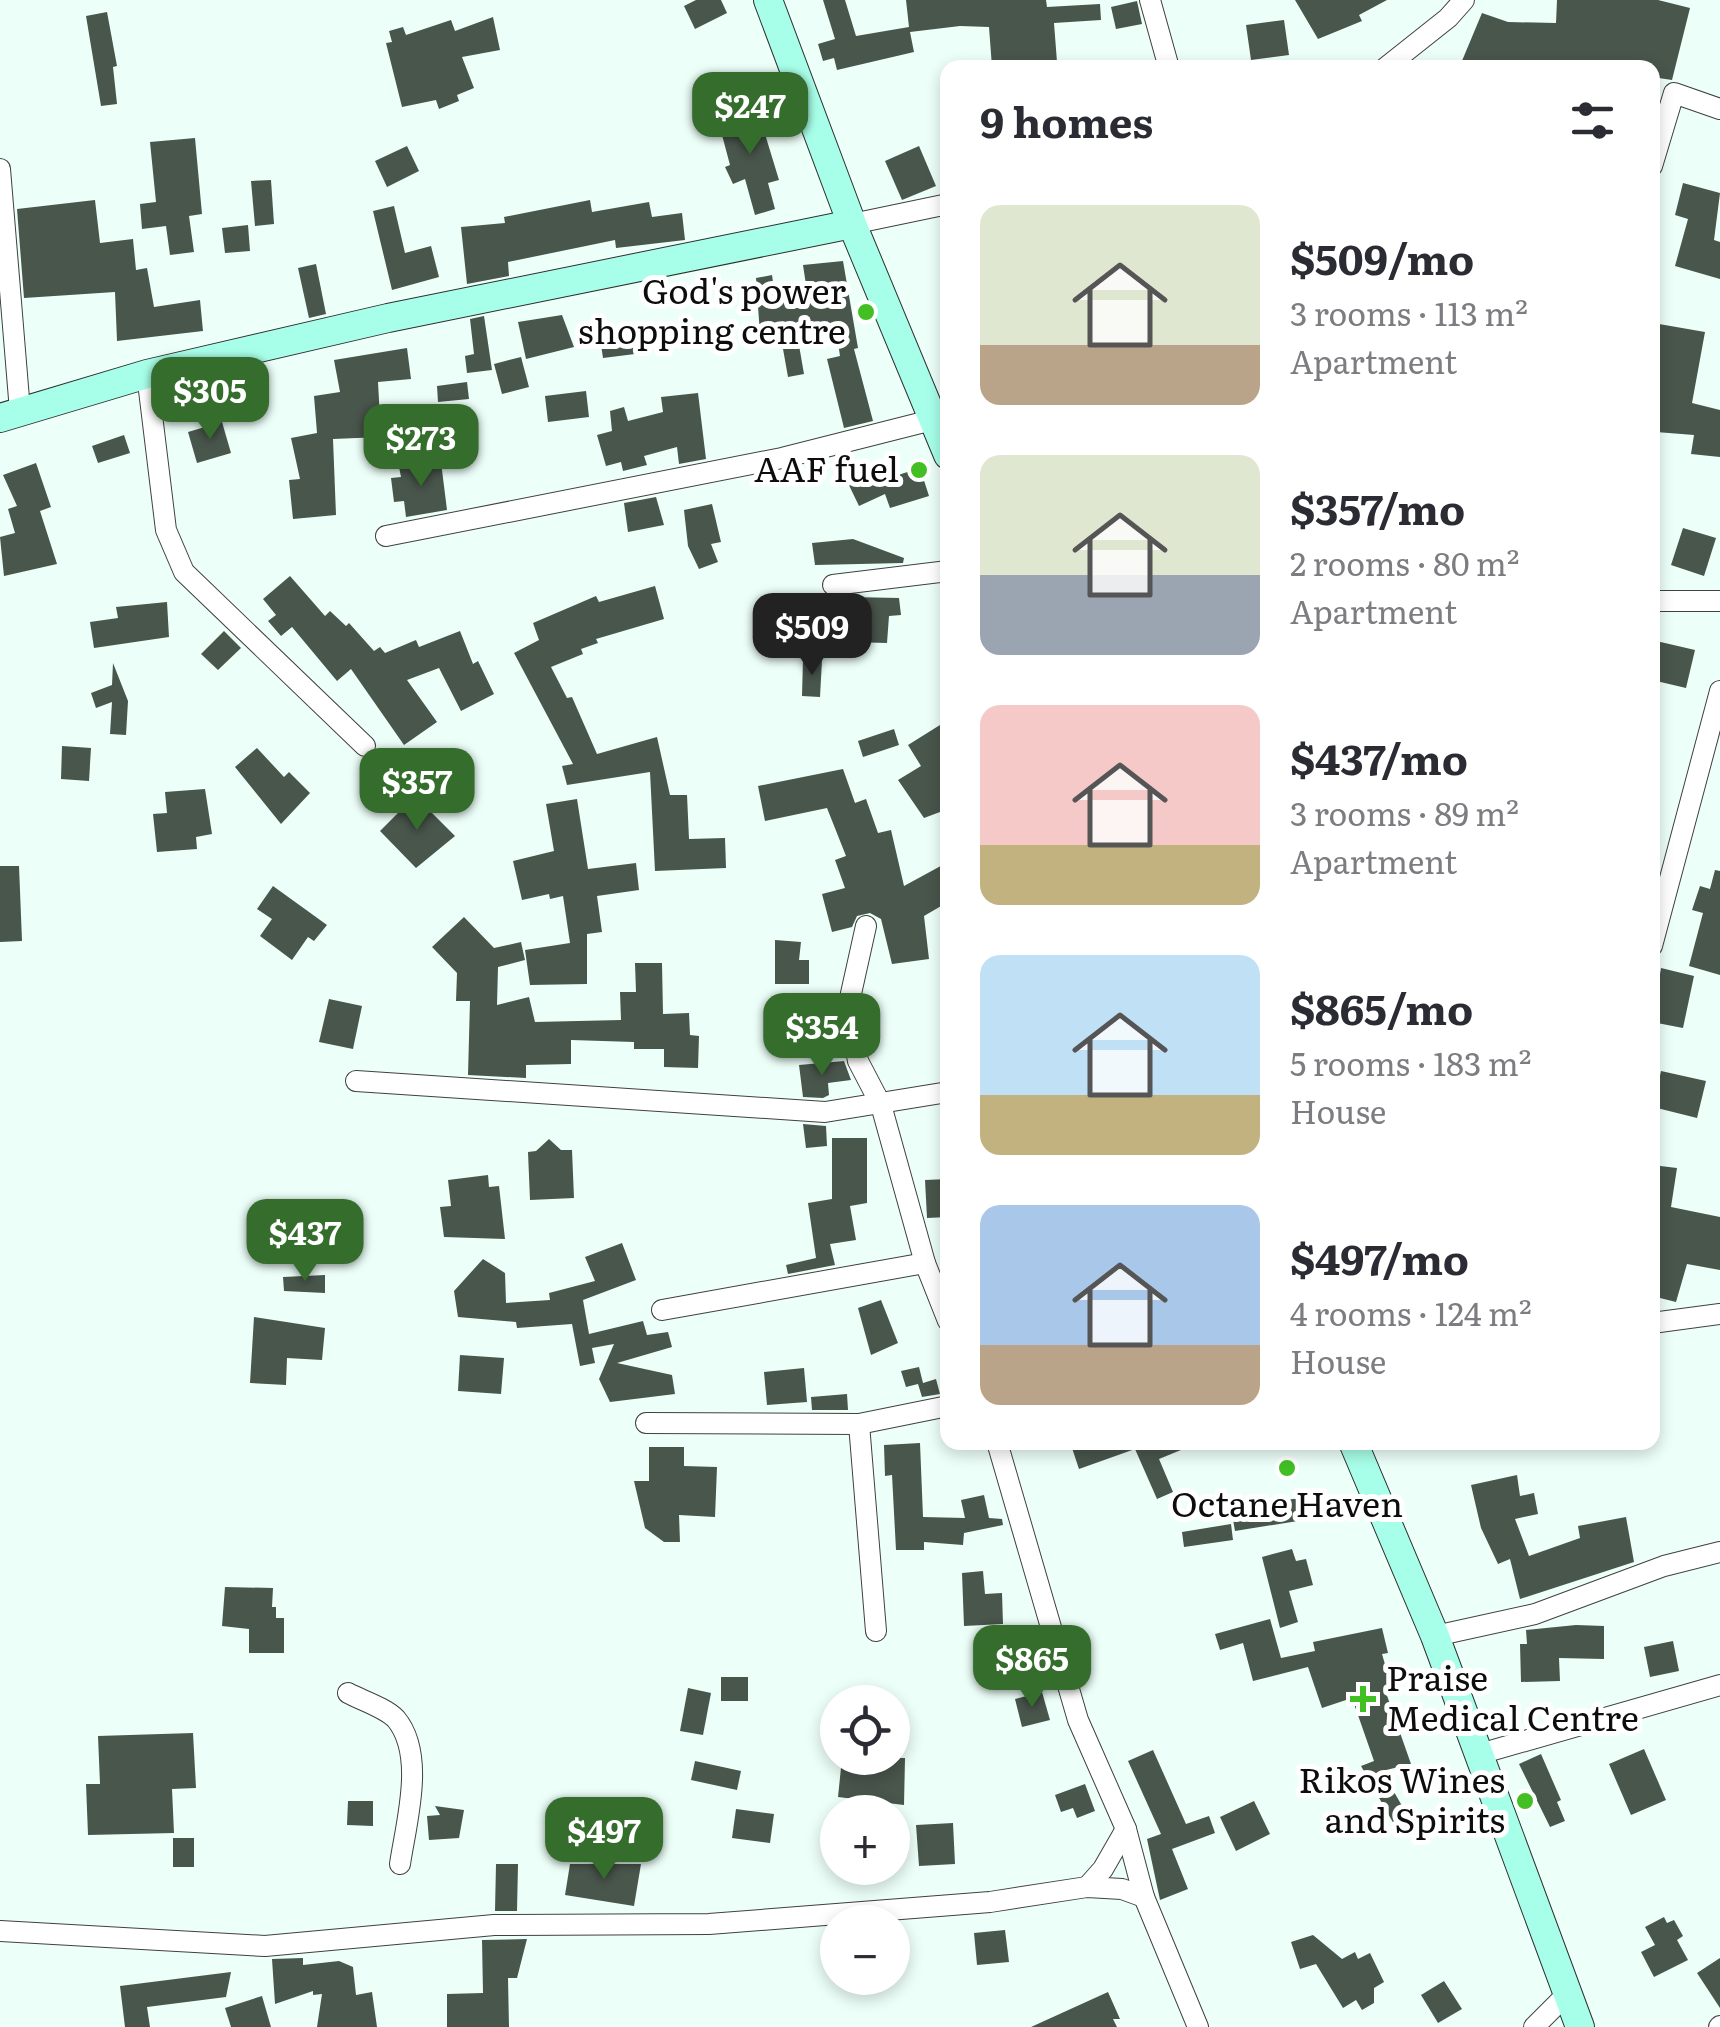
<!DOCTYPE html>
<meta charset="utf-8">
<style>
body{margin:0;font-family:Literata,serif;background:#f2f2f3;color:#2b2b33;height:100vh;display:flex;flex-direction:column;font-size:38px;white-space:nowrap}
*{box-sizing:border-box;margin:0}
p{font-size:32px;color:#7c7c81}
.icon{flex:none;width:55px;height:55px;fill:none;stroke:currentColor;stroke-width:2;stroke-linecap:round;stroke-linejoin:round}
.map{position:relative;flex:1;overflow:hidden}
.sheet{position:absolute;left:940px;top:60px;width:720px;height:1390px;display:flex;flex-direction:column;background:#fff;border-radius:20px;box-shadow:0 5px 15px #0003}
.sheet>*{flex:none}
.buttons{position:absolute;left:820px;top:1685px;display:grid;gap:20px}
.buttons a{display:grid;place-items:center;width:90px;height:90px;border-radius:50%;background:#fff;box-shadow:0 5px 15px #0003;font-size:50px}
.price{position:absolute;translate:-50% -85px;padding:0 22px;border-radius:20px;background:#356e2c;color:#fff;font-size:32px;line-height:65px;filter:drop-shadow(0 2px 5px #0008)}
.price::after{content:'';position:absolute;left:50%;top:60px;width:30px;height:22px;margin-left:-15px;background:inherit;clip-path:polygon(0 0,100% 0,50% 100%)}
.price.selected{background:#222;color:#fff}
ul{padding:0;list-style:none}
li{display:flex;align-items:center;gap:30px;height:250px;padding:0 40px}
li span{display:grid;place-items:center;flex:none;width:280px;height:200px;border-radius:20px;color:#555}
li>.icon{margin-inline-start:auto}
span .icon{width:120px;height:120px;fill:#fffc;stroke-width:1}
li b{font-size:42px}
h2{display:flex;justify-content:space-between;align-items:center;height:120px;padding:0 40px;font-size:42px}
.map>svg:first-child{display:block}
</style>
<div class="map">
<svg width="1720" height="2027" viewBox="0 0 1720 2027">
<rect width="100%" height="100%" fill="#edfff9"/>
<!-- building -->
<g fill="#49564c">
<path d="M696,0h25l6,13 -32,16 -11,-23z"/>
<path d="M823,0h22l11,36 53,-9 -3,-27h140l1,7 53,-3 1,16 -47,3 3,39 -65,5 -3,-40 -29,-1 -50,6 4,20 -77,18 -3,-12 -11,3 -5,-17 17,-5z"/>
<path d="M1295,0h92l-28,15 3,6 -44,18z"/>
<path d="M1557,0h101l32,8 -18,72 -20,-3v-9l-57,-5v5h-136l23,-55 26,9 48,1z"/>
<path d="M1137,1l5,23 -26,5 -5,-22z"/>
<path d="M107,12l10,54 -4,1 4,37 -16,2 -15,-90z"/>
<path d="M493,17l7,33 -38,7 12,31 -17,7 2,6 -20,8 -3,-9 -34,7 -16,-64 6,-1 -3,-11 14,-4 3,8 45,-15 4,11z"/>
<path d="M1284,20l5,35 -38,5 -5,-35z"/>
<path d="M757,108l22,72 -11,3 7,26 -20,6 -10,-36 -12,5 -8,-17 5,-2 -12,-45z"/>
<path d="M195,138l7,76 -13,2 5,36 -24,3 -4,-29 -24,3 -2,-25 16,-2 -6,-60z"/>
<path d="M407,146l12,25 -32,16 -12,-26z"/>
<path d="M919,146l17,40 -34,14 -17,-39z"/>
<path d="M271,180l3,44 -19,2 -4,-45z"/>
<path d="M1683,183l37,10 -6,47 6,2v37l-45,-13 13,-47 -13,-4z"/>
<path d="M95,200l5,43 33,-4 3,31 11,-2 7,39 46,-7 3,31 -86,10 -2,-49 -91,6 -7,-89z"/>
<path d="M590,200l2,12 57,-10 3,15 30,-4 3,27 -69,8 -1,-8 -107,22 1,14 -42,8 -6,-57 44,-4 -1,-6z"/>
<path d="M394,206l11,47 26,-7 8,31 -47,13 -19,-79z"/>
<path d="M248,225l2,26 -25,2 -3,-25z"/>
<path d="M843,261l15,87 -4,1 19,72 -29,7 -17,-69 13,-3 -5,-33 -39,5 8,46 -16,3 -8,-45 -20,2 -4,-56 16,-3 2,14 32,-4 -3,-20z"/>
<path d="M316,264l10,50 -17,4 -11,-50z"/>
<path d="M562,315l12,32 -48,12 -8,-37z"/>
<path d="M484,316l8,54 -25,3 -2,-17 9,-2 -4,-35z"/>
<path d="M1659,324l46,8 -13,71 28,7v47l-29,-3 3,-19 -38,-3 -4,-72z"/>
<path d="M632,333l3,21 -32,4 -3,-20z"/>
<path d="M407,348l4,31 -33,3 3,55 -48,2 3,76 -43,4 -4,-39 11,-1 -9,-41 26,-5 -3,-37 26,-4 -6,-32z"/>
<path d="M521,357l8,30 -27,7 -8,-30z"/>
<path d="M467,382l2,17 -31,3 -1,-16z"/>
<path d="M586,391l3,26 -41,5 -3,-26z"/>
<path d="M698,393l8,66 -27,5 -2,-17 -33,9 3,9 -24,6 -2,-9 -15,4 -9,-31 15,-4 -2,-20 14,-4 4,14 35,-9 -2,-15z"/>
<path d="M222,422l9,31 -34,10 -9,-31z"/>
<path d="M124,435l6,18 -32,10 -6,-17z"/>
<path d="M441,462l6,48 -41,7 -2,-16 -10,1 -3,-24 10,-1 -2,-10z"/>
<path d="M36,463l15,44 -11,4 17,53 -53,12 -4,-39 15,-4 -7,-24 9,-3 -14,-31z"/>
<path d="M920,468l9,28 -39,12 -5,-14 -26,12 -13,-27 15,-7 6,13z"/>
<path d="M656,497l8,28 -36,7 -4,-29z"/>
<path d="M712,504l9,38 -10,2 7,18 -19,7 -11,-23 -4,-36z"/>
<path d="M1683,528l33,10 -12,38 -33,-11z"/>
<path d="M853,539l51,19 -1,5 -88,2 -3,-22z"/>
<path d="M290,576l35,40 5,-5 16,15 3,-3 25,28 6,-4 5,6 31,-13 3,7 41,-16 13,33 5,-3 16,33 -33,17 -22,-43 -32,12 30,42 -33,23 -53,-76 -14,12 -45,-54 -11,9 -13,-15 8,-6 -13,-16z"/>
<path d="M655,586l9,33 -68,20 2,4 -17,6 2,5 -32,13 16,31 5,-1 25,57 60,-17 13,58h17l2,44 36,-1 1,30 -71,3 -5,-99 -83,13 -5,-19 11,-2 -59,-111 25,-13 -6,-17 63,-27 3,6z"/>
<path d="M851,597l48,1 2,17 -12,1 -2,27 -37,-1z"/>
<path d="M167,602l2,35 -75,11 -4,-26 28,-4 -2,-11z"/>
<path d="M224,631l17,17 -23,22 -17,-16z"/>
<path d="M1652,640l43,10 -9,38 -34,-8z"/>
<path d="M803,659l19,1 -2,37 -18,-1z"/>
<path d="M113,663l15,38 -2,34 -16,-1 2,-32 -16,6 -5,-15 21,-8z"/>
<path d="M948,720v89l-24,9 -26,-38 23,-14 -13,-21z"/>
<path d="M894,729l5,16 -36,12 -5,-16z"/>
<path d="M62,746l29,2 -2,33 -28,-2z"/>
<path d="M257,748l27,29 5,-5 21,21 -29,31 -46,-57z"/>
<path d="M843,769l12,34 11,-4 12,34 13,-3 13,56 44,-24v40l-24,14 5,43 -37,5 -11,-45 -11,-6 -13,3 -5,11 -20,5 -10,-38 23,-6 -10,-28 11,-4 -19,-48 -62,13 -7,-35z"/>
<path d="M205,789l7,45 -16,3 1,12 -40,3 -4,-38 14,-1 -2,-21z"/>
<path d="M415,796l40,40 -39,32 -36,-37z"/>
<path d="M577,799l11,70 48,-6 3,27 -42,6 5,36 -15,2v50l-57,1 -5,-35 45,-7 -7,-47 -13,3 -1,-5 -27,6 -9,-39 41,-10 -8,-47z"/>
<path d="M0,866h19l3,75 -22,1z"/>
<path d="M1715,870l5,1v104l-31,-9 14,-53 -11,-3 8,-24 10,3z"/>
<path d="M273,886l54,39 -13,16 -6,-4 -16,23 -32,-24 12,-17 -15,-10z"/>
<path d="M464,917l30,31 27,-6 4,18 -27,7 -1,38 32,-8 6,25 86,-2 -1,-28h16l-1,-29h27l1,51 26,-1 1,22 9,1 -1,32 -34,-1v-18h-30v-7l-63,-2v24l-45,1v13l-58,-3 2,-74h-14l1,-28 -25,-26z"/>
<path d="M775,940l26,2 -2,18h10v24h-34z"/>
<path d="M1661,968l33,8 -11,52 -31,-6z"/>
<path d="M329,999l33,7 -9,43 -34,-7z"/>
<path d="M844,1061l7,19 -23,3 1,12 -6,3 -20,-1 -4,-32z"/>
<path d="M1661,1071l45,10 -9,37 -44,-11z"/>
<path d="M803,1124l23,2 1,20 -21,2z"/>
<path d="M832,1138h35v65l-17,3 6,34 -26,4 5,21 -47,9 -2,-9 30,-7 -8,-55 24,-4z"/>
<path d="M549,1139l12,11h11l2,48 -44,2 -2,-48 8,-1z"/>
<path d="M1652,1165l25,3 -6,39 49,10v53l-33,-6 -11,38 -24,-6z"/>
<path d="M488,1175l1,12 10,-1 6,53 -61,-2 -4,-30 11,-1 -3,-26z"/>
<path d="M948,1179v38l-21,1 -2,-38z"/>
<path d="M622,1243l14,37 -53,20 6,34 54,-13 4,14 21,-3 4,15 -55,16 55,12 3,19 -65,8 -11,-23 15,-35 -22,4 3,15 -15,3 -8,-42 -55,4 -1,-6 -58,-5 -4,-26 29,-32 22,14 1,30 44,-3 -1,-7 46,-12 -10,-24z"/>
<path d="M325,1275v18l-41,-2 -1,-14z"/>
<path d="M881,1300l17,43 -27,12 -13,-47z"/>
<path d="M254,1317l71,11 -3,32 -35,-2 -1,27 -36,-2z"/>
<path d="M460,1355l44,3 -3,36 -43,-3z"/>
<path d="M919,1367l4,16 13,-4 4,15 -18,3 -4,-13 4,-1 -16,4 -5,-16z"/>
<path d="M804,1368l3,34 -40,3 -3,-33z"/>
<path d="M847,1394l1,16h-36l-1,-13z"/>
<path d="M1070,1442h128v1l-39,16 14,33 -16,7 -22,-50 -56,20z"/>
<path d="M920,1443l3,74 42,1 -4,-18 23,-5 5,23 13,1 1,6 -39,8 -1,12 -39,-3v8h-28l-4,-75 -7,1 -1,-31z"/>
<path d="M649,1447h35v19l33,1 -2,50 -36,-2 1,27h-16l-19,-14 -11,-47h15z"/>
<path d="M1517,1475l3,21 14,-3 4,21 -23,5 14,37 51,-18 -2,-12 48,-9 8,45 -114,37 -10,-40 -12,5 -17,-36 -10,-43z"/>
<path d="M1300,1498l4,22 -69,11 -4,-23z"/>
<path d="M1231,1524l2,16 -49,7 -2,-15z"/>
<path d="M1292,1549l4,12 10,-2 7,26 -24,6 9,31 -18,6 -18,-71z"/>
<path d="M983,1571l2,23 17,-1 1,31 -39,2 -2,-53z"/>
<path d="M225,1587l48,1 -1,19h4v11h8v35h-35v-24l-27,-3z"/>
<path d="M1270,1619l11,39 34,-7 -2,-9 69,-14 6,25 -6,1 9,31 -7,2 27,77 -29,7 27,47 -14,8 -34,-60 13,-5 -22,-63 -30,10 -14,-41 -55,14 -10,-38 -23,7 -5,-16z"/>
<path d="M1576,1625l28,1v33l-45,-1 1,23 -39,1 -1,-38h7l-1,-14z"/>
<path d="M1673,1641l6,30 -29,6 -6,-30z"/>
<rect x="721" y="1677" width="27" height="24"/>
<path d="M688,1688l23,5 -8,42 -23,-4z"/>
<path d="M1042,1692l8,28 -28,7 -7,-28z"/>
<path d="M193,1733l3,55 -24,1 2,44 -86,2 -2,-51h14l-2,-48z"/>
<path d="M1644,1749l22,51 -35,15 -22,-51z"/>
<path d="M1153,1750l33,74 23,-8 6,17 -43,16 16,40 -28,11 -13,-61 14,-5 -33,-73z"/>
<path d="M1541,1754l20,46 -4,2 8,19 -15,6 -31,-63z"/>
<path d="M842,1758h63l-1,47 -66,-8z"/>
<path d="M695,1761l46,10 -4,19 -46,-10z"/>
<path d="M1085,1784l10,27 -18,7 -4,-10 -12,4 -6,-17z"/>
<path d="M348,1801h25v25l-26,-1z"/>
<path d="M1254,1801l16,33 -34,17 -16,-34z"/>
<path d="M435,1806l29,4 -5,28 -30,2 -2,-24 13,-1z"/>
<path d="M736,1809l38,5 -4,29 -38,-5z"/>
<path d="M953,1823l2,41 -36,2 -3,-41z"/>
<rect x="173" y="1838" width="21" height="29"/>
<path d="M496,1864h22l-1,47h-22z"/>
<path d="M570,1864h71l-7,42 -69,-11z"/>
<path d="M1664,1917l3,6 7,-3 9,16 -6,4 11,20 -34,17 -13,-25 14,-7 -10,-18z"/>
<path d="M1005,1930l4,32 -32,3 -3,-32z"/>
<path d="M1313,1935l29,24 13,-7 3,7 12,-6 14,29 -10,6v15l-12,7 -6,-10 -13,8 -27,-44 -16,5 -9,-27z"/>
<path d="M527,1939l-10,39h-9l1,49h-62v-33l36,-1 -1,-53z"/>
<path d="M303,1958v7l36,-4 14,6 3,28 16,-3 5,35h-60l5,-33 -9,1v-4l-38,13 -3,-45z"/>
<path d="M1720,1958v50l-23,-35z"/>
<path d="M231,1972l-5,25 -79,10 3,20h-25l-5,-41z"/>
<path d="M1444,1981l18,28 -24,14 -17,-28z"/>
<path d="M1108,1992l12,27h-7l4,8h-86z"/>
<path d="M262,1996l9,31h-40l-6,-19z"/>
</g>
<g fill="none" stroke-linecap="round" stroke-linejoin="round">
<defs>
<g id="street">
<path d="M1150,0l19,68"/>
<path d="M1385,68l63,-50 16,-18"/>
<path d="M1652,166l22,-73 46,16"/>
<path d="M0,169l20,242"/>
<path d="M852,224l96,-20"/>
<path d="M147,374l19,156 18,42 181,174"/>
<path d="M386,536l396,-78 150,-38"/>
<path d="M833,585l115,-14"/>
<path d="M1652,601h68"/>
<path d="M866,926l-18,81 10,54 23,44 44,158 23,58"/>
<path d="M1652,946l68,-255"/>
<path d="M356,1081l469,31 123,-20"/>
<path d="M662,1310l263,-47"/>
<path d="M1652,1323l68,-9"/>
<path d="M646,1423l213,1 89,-18"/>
<path d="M859,1424l17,207"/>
<path d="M997,1442l81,278 48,109 18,68 54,130"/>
<path d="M1435,1636l100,-22 129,-48 56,-14"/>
<path d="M348,1693c13,7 38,15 48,26 30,36 10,104 4,145"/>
<path d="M1476,1755l244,-70"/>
<path d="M1087,1887l16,-18 23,-40"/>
<path d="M0,1931l265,15 229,-21 215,-1 281,-22 97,-15 35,2 22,8"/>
<path d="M1534,2027l32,-32"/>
<path d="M1719,2027l1,-1"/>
</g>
<g id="secondary">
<path d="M768,0l84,224 96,231"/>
<path d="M0,418l147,-44 241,-56 464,-94"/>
<path d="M1353,1442l82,194 145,391"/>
</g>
</defs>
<!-- street casing -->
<use href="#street" stroke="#404040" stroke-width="22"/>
<!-- secondary casing -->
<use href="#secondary" stroke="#2f2f2f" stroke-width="30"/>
<!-- street -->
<use href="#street" stroke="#fff" stroke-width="20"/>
<!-- secondary -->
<use href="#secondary" stroke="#a8ffe9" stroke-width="28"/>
</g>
<!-- markers -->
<g fill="#41bf23" stroke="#fff" stroke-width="4">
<circle cx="866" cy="312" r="10"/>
<circle cx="919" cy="470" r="10"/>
<circle cx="1287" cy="1468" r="10"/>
<path d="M1358 1684h10v10h10v10h-10v10h-10v-10h-10v-10h10z"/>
<circle cx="1525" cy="1801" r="10"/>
</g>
<g text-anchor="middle" stroke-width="10" stroke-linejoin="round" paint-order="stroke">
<!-- poi labels -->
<g font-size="35" fill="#0d0d0d" stroke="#fff" text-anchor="end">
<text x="846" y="304">God's power<tspan x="846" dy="40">shopping centre</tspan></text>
<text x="899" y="482">AAF fuel</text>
<text x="1287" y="1517" text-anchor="middle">Octane Haven</text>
<text x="1386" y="1691" text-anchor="start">Praise<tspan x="1386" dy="40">Medical Centre</tspan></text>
<text x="1505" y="1793">Rikos Wines<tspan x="1505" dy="40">and Spirits</tspan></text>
</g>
</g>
</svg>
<div class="buttons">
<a><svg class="icon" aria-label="locate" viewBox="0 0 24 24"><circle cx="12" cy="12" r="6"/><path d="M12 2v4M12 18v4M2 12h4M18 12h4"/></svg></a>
<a>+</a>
<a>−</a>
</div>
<b class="price" style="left:750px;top:157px">$247</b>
<b class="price" style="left:210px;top:442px">$305</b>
<b class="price" style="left:421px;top:489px">$273</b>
<b class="price selected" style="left:812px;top:678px">$509</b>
<b class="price" style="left:417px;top:833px">$357</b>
<b class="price" style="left:822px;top:1078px">$354</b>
<b class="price" style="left:305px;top:1284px">$437</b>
<b class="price" style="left:1032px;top:1710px">$865</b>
<b class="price" style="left:604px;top:1882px">$497</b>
<section class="sheet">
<h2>9 homes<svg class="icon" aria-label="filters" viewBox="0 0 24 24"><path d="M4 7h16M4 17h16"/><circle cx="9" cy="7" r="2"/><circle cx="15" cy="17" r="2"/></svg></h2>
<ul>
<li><span style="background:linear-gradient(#dfe7d0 70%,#b9a48a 0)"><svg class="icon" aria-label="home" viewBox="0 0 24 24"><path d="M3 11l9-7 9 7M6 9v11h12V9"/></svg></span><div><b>$509/mo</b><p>3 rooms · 113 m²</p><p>Apartment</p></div></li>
<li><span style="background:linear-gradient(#dfe7d0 60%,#9aa5b1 0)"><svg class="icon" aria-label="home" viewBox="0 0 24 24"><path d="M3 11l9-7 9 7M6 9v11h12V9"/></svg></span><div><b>$357/mo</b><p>2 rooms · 80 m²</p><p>Apartment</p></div></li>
<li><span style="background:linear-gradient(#f6c9c9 70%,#c2b280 0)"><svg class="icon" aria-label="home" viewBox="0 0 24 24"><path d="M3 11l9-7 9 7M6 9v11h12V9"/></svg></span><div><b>$437/mo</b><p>3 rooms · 89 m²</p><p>Apartment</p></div></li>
<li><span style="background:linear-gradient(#bfe0f5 70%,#c2b280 0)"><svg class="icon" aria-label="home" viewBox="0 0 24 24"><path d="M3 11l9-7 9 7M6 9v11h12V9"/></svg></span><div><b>$865/mo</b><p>5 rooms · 183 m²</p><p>House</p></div></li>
<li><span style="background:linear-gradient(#a9c7e8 70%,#b9a48a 0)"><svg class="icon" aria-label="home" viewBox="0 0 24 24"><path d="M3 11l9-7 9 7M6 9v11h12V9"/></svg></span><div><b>$497/mo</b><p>4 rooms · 124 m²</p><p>House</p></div></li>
</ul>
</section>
</div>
